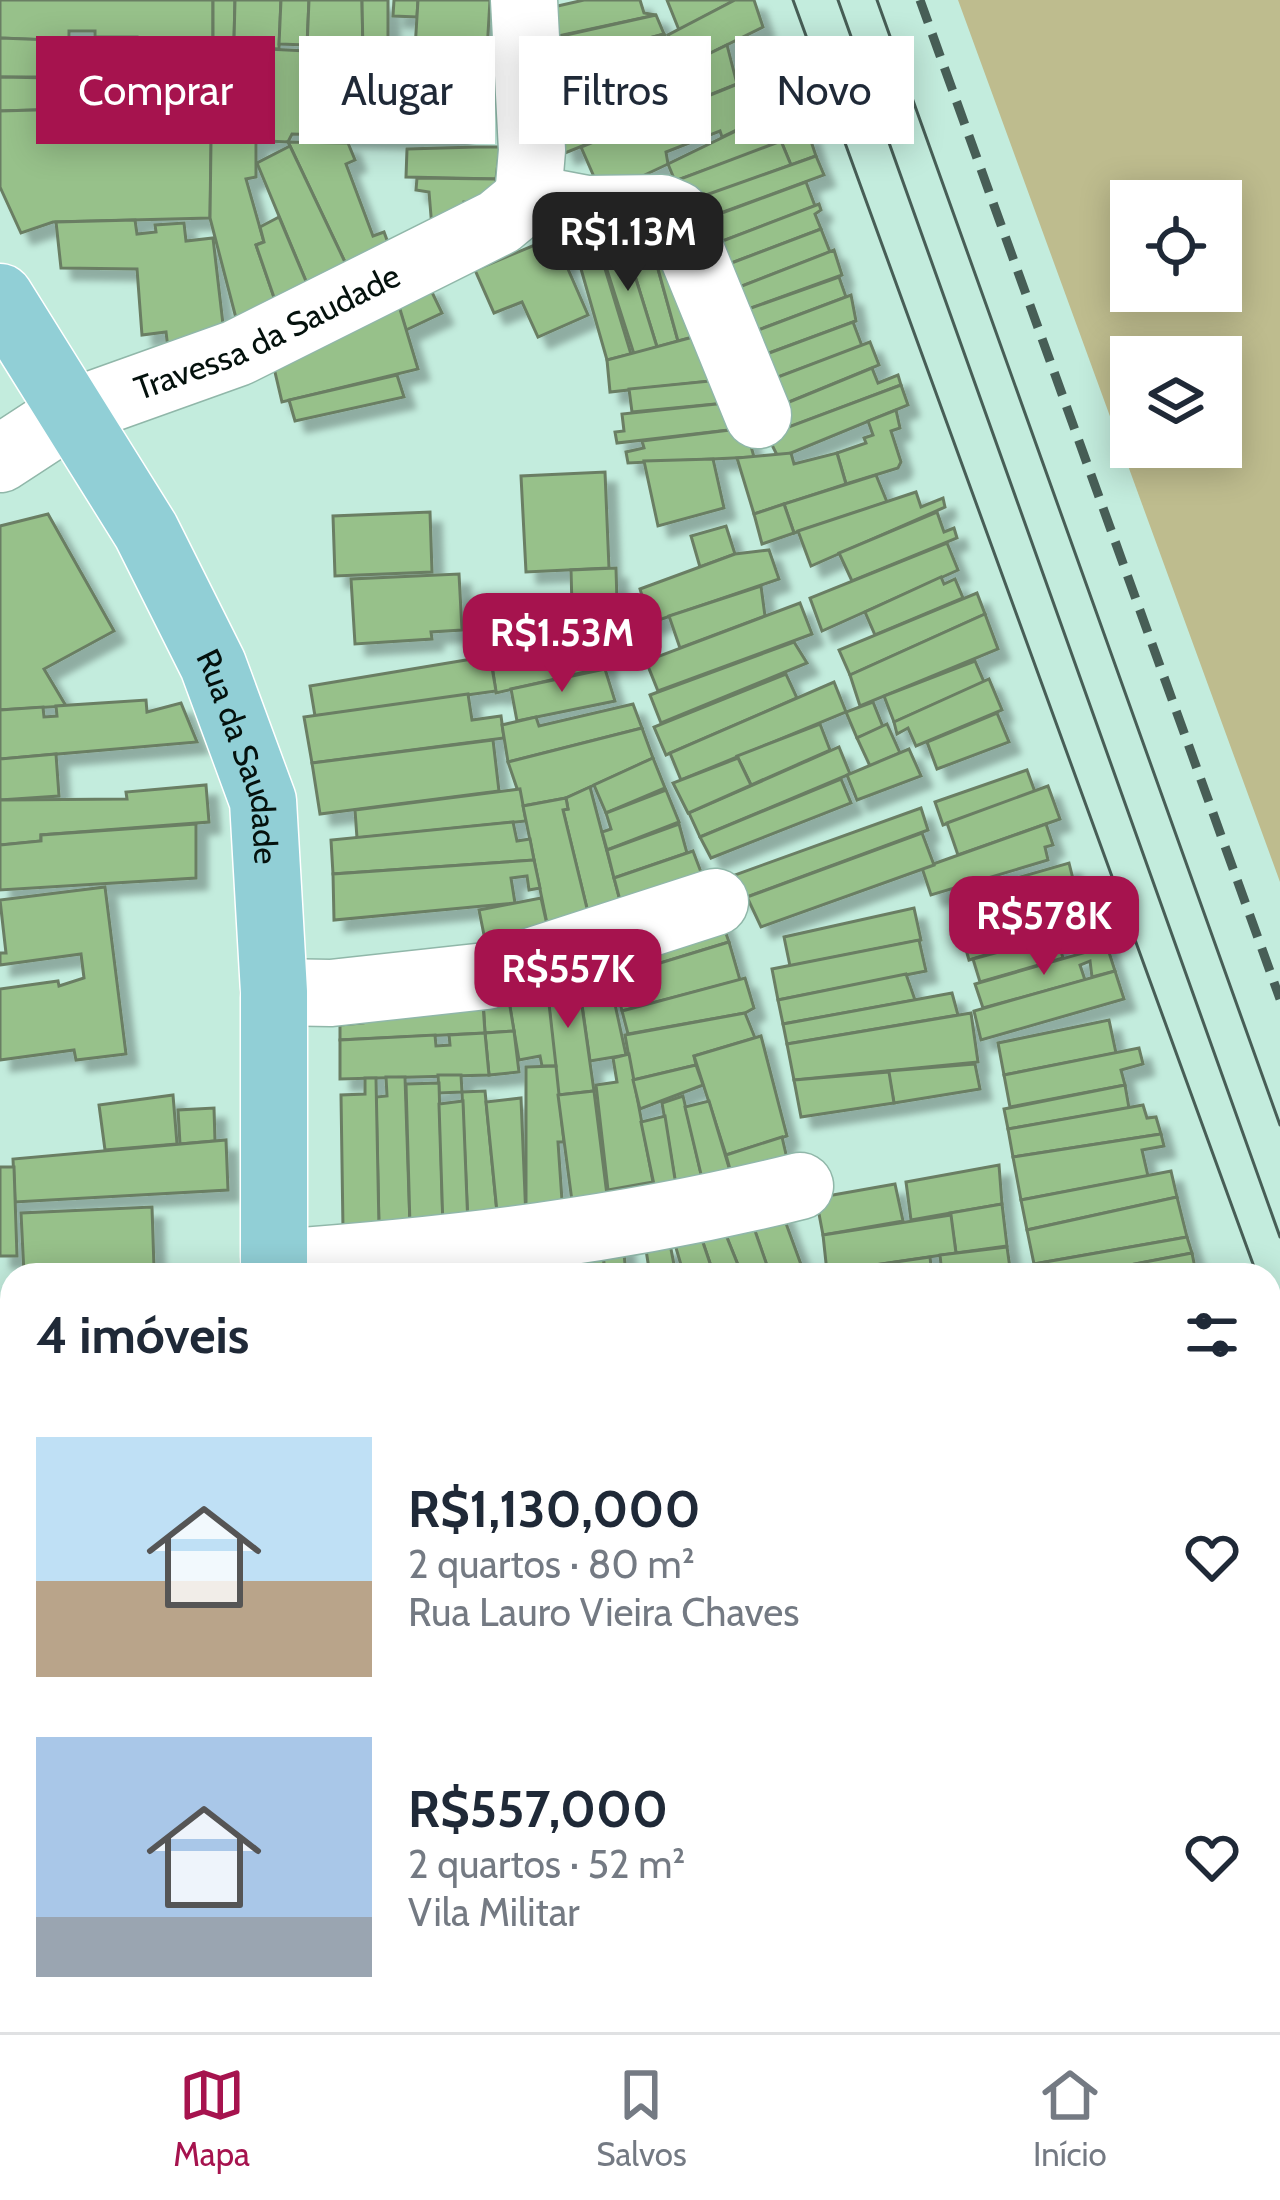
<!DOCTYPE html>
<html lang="pt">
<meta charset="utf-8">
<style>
body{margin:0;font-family:Cabin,sans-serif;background:#f2f2f3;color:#1f2937;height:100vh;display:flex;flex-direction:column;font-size:45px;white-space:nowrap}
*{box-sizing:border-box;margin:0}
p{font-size:39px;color:#747a83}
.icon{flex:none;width:66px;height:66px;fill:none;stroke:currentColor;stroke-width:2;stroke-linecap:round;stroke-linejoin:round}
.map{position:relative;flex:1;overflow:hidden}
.side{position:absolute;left:0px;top:1263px;width:1281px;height:771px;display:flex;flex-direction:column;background:#fff;border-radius:36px 36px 0 0;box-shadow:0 6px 30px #0003}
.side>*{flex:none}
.banner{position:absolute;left:36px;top:36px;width:1209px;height:108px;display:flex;gap:24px}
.fabs{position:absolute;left:1110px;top:180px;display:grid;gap:24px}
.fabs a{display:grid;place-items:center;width:132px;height:132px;border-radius:0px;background:#fff;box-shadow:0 6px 30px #0003;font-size:60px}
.price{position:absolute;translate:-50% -102px;padding:0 27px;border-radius:24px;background:#a6134e;color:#fff;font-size:39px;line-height:78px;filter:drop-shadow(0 3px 6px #0008)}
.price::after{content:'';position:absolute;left:50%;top:72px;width:36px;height:27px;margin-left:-18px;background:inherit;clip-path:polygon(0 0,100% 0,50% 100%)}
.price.current{background:#222;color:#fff}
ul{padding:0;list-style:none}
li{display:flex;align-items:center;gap:36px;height:300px;padding:0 36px}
li span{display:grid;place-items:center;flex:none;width:336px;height:240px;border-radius:0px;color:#555}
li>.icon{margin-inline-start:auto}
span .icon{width:144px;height:144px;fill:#fffc;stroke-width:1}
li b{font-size:51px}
h2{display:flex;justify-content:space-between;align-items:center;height:144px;padding:0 36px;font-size:51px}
.tag{padding:0 42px;border-radius:0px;background:#fff;box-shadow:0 6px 30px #0003;font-size:42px;line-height:108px}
.tag.current{background:#a6134e;color:#fff}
.tab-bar{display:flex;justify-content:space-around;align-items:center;height:168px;border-top:3px solid #e0e1e3;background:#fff;font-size:33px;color:#747a83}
.tab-bar a{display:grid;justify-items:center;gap:6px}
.tab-bar .current{color:#a6134e}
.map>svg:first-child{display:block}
</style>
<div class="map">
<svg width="1280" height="2032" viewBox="0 0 1280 2032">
<defs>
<filter id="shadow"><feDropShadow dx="11" dy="11" stdDeviation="3" flood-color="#0004"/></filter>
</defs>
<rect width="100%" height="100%" fill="#c3ecdd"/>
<!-- green -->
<path fill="#bebc8e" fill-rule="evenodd" d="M958,0h322v882zM1131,201h90v90h-90zM1131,357h90v90h-90z"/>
<!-- building -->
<g fill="#97c18a" stroke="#6a7e64" stroke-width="3" filter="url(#shadow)">
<path d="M0,0h213v46l-76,-3v-6h-42v-6h-26v10l-69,-3z"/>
<path d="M213,0h22l-1,41h-21z"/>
<path d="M235,0h46l-2,49 -66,-3v-5h21z"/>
<path d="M281,0h28l-2,45 -28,-1z"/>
<path d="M309,0h53l1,49 -56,-2z"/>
<path d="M362,0h26v55l-25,-1z"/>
<path d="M394,0h24l-1,17 -24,-1z"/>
<path d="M418,0h72l-3,51 -72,-2z"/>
<path d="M584,0h56l4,13 12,2 -107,23v-30z"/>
<path d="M667,0h68l-56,30z"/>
<path d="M735,0h19l9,27 -79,39 -16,-31z"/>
<path d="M656,15l8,19 -119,32 -6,-25z"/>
<path d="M664,34l12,25 -122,58 -16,-49z"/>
<path d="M0,38l105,4 -1,35h-104z"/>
<path d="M158,44l55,2 -1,32 -55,-1z"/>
<path d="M727,45l10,39 -172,69 -11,-36 122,-58 8,7z"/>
<path d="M214,46l33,2 -2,92h-34z"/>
<path d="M247,48l180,9 -1,12 34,2 -1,68 -167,-5 -4,8 -43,-2z"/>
<path d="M0,77l212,4v24l-212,6z"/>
<path d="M755,77l14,26 -10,6 4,8 -41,20 -2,-6 -54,21 2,12 -66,31 -21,-48z"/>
<path d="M212,105l-2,113 -157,4 -32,11 -21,-46v-76z"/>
<path d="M779,110l11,29 -115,42 -7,-17z"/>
<path d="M808,132l8,24 -25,9 -10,-24z"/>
<path d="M211,140l45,1v36l-10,2 18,63 -8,3 22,64 -41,13 -27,-104z"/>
<path d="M781,141l10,24 -105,38 -11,-22z"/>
<path d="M288,142l60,1 7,17 -9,4 27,72 11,-4 10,27 -41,20z"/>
<path d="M290,146l63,133 -40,19 -56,-135z"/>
<path d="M476,147h24l-4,32 -90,-2 1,-28z"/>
<path d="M816,156l8,19 -128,47 -7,-21z"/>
<path d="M417,178l79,1 -3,25 -29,-2 -1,20 -31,6 -3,-36 -13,-2z"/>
<path d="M806,182l9,24 -103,39 -9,-25z"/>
<path d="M819,204l2,6 -6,4 6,15 -100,38 -9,-22z"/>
<path d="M279,217l34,81 -35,11 -22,-64 8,-3 -4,-15z"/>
<path d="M135,220l2,14 19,-2 -1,-7 29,-2 2,18 27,-3 13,112 -57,7 -3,-25 -24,3 -5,-66 -76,-1 -5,-46z"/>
<path d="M647,229l31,112 -21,6 -34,-110z"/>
<path d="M821,229l9,23 -101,39 -8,-24z"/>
<path d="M648,233l60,100 -30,8z"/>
<path d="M622,234l35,113 -23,7 -36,-112z"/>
<path d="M554,237l34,78 -50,22 -16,-35 -28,11 -19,-43z"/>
<path d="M599,249l32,105 -24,6 -30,-105z"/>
<path d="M834,250l8,25 -105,38 -8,-22z"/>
<path d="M839,277l7,20 -101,38 -8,-22z"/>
<path d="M428,284l14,29 -36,17 -9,-28z"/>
<path d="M851,295l5,26 -103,38 -8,-24z"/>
<path d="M396,296l22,73 -136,33 -11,-47z"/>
<path d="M853,322l9,24 -100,37 -9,-24z"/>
<path d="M708,333l12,47 -110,12 -3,-32z"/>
<path d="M870,342l9,23 -107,44 -10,-26z"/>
<path d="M872,368l6,15 20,-8 3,10 -122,46 -7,-22z"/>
<path d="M397,375l7,22 -109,24 -6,-21z"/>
<path d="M720,380l6,23 -94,9 -3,-23z"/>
<path d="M901,385l7,20 -117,48 -13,4 -11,-22z"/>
<path d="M726,403l20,25 -129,15 -2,-11 9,-1 -2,-17z"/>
<path d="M896,410l4,18 -9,3 10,31 -3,6 -52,16 -9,-31 29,-10 -2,-5 9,-3 -5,-14z"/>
<path d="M746,428l8,29 -126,6 -2,-11 18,-4 -2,-7z"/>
<path d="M791,453l3,11 43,-11 9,31 -92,30 -17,-56z"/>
<path d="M713,459l11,49 -66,18 -14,-65z"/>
<path d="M605,472l4,96 -83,4 -5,-96z"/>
<path d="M876,475l11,27 -93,31 -10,-29z"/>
<path d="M916,492l5,15 22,-9 2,9 -134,59 -13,-35z"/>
<path d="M784,504l10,29 -32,11 -8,-30z"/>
<path d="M430,512l2,60 -97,4 -2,-60z"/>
<path d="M937,512l7,20 10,-4 3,10 -105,43 -13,-28z"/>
<path d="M48,514l66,117 -70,38 22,37 -66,4v-184z"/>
<path d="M726,526l9,28 -35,13 -9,-31z"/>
<path d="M947,543l11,27 -136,61 -12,-33z"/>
<path d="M769,550l10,29 -129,44 -10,-34 95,-35z"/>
<path d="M616,568l2,68 -45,7 -2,-73z"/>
<path d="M459,574l3,56 -31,2 1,7 -77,5 -4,-65z"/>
<path d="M941,577l3,7 11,-5 8,19 -88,37 -10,-23z"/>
<path d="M761,586l4,30 -85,32 -11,-32z"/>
<path d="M977,593l8,21 -135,61 -11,-25z"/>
<path d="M800,603l12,31 -154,57 -12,-30z"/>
<path d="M985,614l13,35 -138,57 -10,-31z"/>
<path d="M599,640l7,27 -110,26 -4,-28 34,-7v-7z"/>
<path d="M794,642l13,21 -146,60 -11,-28z"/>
<path d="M490,656l6,35 -181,25 -5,-30z"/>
<path d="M975,661l9,21 -90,40 -10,-26z"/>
<path d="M605,669l10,32 -98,20 -6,-32z"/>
<path d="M786,674l11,24 -131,57 -12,-28z"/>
<path d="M989,679l13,31 -86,36 -8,-18 -11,6 -3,-12z"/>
<path d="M834,682l12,30 -165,68 -11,-27z"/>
<path d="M468,694l4,26 29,-4 3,22 -192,25 -8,-46z"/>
<path d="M146,700l1,12 34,-9 16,39 -197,17v-49l43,-3 1,10 13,-1 -1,-10z"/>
<path d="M873,702l10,25 -26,11 -11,-26z"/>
<path d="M633,704l9,24 -134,34 -6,-37 34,-8 3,9z"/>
<path d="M997,713l12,29 -72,27 -10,-27z"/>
<path d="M820,724l10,26 -79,35 -14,-29z"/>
<path d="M887,724l13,29 -30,13 -13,-28z"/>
<path d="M642,728l11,30 -87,40 -43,8 -15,-44z"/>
<path d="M493,740l6,51 -179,23 -8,-51z"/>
<path d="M839,747l11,27 -150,63 -11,-24z"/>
<path d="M909,749l12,27 -64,24 -10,-25z"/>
<path d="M56,754l3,42 -59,4v-41z"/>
<path d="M653,758l12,30 -59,25 -12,-28z"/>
<path d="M738,758l13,27 -63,28 -15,-30z"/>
<path d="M1027,770l8,22 -92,33 -8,-23z"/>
<path d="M841,779l10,24 -140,55 -11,-21z"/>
<path d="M206,785l3,37 -168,13v6l-41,4v-45l127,-1 -1,-7z"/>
<path d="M1048,786l12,33 -102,36 -11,-32z"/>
<path d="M590,787l37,140 -34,6 -30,-123 5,-1 -2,-11z"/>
<path d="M520,789l6,32 -169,17 -2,-28z"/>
<path d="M666,790l13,32 -72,28 -5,-18 9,-3 -5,-16z"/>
<path d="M566,798l2,11 -5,1 30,123 -41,15 -29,-142z"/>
<path d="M921,808l7,22 -181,67 -5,1 -10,-22z"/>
<path d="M513,822l4,19 13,-2 4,21 -201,14 -2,-34z"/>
<path d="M196,824v54l-196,12v-45l41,-4v-6z"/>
<path d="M679,824l8,29 -73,25 -7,-28z"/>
<path d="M1046,824l7,21 -8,2 3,13 -117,35 -9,-27z"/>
<path d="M922,833l12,32 -173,62 -14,-30z"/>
<path d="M693,851l11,29 -79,39 -11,-41z"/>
<path d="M534,860l6,28 -11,2 -2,-14 -16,2 4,25 -181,17 -1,-46z"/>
<path d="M1069,863l9,36 -114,33 -10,-36z"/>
<path d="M105,887l21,167 -50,6 -2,-10 -74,10v-71l58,-8 1,5 25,-8 -3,-24 -81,11v-12h6l-6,-53z"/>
<path d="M1088,896l9,25 -128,39 -8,-28z"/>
<path d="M541,898l11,49 -61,23 -12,-60z"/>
<path d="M717,908l12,34 -75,23 -4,-12z"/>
<path d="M914,908l7,32 -131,26 -6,-29z"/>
<path d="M1102,931l5,15 -23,7 -5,-14z"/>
<path d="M1057,936l6,22 -83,24 -7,-23z"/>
<path d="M919,940l7,31 -148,29 -6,-31z"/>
<path d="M729,942l11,38 -118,31 -13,-47 41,-11 4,12z"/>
<path d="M1107,946l8,25 -23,6 -2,-16 -10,4 5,15 -102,28 -8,-24z"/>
<path d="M603,949l23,106 -36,6 -15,-105z"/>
<path d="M576,964l18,127 -36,4 -13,-127z"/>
<path d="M545,968l11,98h-14l-2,-10 -21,4 -15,-87z"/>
<path d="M1115,971l9,28 -143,41 -7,-29z"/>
<path d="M906,974l9,26 -132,24 -5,-24z"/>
<path d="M505,976l9,55 -29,2 -3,-52z"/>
<path d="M745,978l9,30 -9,5 -117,21 -6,-23z"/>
<path d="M482,990l3,43 -145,7v-15l23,-2 -1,-25z"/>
<path d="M952,993l6,22 -171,29 -4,-20z"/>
<path d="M745,1013l10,25 -61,18 2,9 -63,15 -8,-45z"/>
<path d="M971,1013l7,49 -184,18 -7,-36z"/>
<path d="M1109,1020l7,33 -112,22 -6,-32z"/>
<path d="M514,1031l5,41 -30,3 -4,-42z"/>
<path d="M485,1033l4,42 -149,4v-39l95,-5 1,11 14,-1 -1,-10z"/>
<path d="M761,1036l26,100 -61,19 -32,-99z"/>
<path d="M1139,1048l4,16 -22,6 4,15 -115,22 -6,-32z"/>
<path d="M629,1054l24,128 -45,8 -12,-105 21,-3 -4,-24z"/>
<path d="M975,1064l5,25 -86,14 -6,-32z"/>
<path d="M696,1065l7,20 -63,24 -7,-29z"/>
<path d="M556,1066l8,76h-6l5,73 -37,4v-152z"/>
<path d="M889,1072l5,31 -93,14 -7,-37z"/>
<path d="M438,1075h23l1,17 -23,1z"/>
<path d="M386,1077h19l5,149 -31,2 -3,-131 11,-1z"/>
<path d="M365,1078h11l3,150 -36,1 -2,-134 24,-1z"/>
<path d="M439,1083l4,142 -33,1 -4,-142z"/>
<path d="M1125,1085l4,23 -121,21 -4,-20z"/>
<path d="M485,1091l13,131 -30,4 -6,-134z"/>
<path d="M594,1091l16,128 -35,5 -17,-129z"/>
<path d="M173,1095l4,49 -72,6 -6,-45z"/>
<path d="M683,1096l22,95 -27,7 -16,-95z"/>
<path d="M521,1098l5,121 -28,3 -12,-120z"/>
<path d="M463,1101l5,125 -25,1 -4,-123z"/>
<path d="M709,1101l25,83 -29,7 -20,-84z"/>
<path d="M1143,1105l4,13 9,-1 5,17 -148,23 -5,-28z"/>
<path d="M214,1108l1,33 -35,3 -2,-34z"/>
<path d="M665,1116l13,82 -20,6 -17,-82z"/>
<path d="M1161,1134l3,12 -22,4 6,26 -127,24 -8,-43z"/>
<path d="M782,1137l10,43 -58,4 -8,-29z"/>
<path d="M226,1140l2,50 -213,12 -2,-43z"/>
<path d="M999,1165l3,39 -91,16 -5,-38z"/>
<path d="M0,1167h14l3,89h-17z"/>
<path d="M1171,1171l6,26 -150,33 -6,-30z"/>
<path d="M895,1184l8,37 -80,14 -7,-37z"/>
<path d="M776,1196l27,74 -12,5h-21l-24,-70z"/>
<path d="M1177,1197l10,40 -153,27 -7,-34z"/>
<path d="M1002,1204l5,42 -51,7 -6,-40z"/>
<path d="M746,1205l24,69 -28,1 -24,-60z"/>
<path d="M152,1207l2,61 -130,6 -3,-61z"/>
<path d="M718,1215l24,60h-28l-18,-53z"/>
<path d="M951,1215l5,38 -129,19 -4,-37z"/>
<path d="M696,1222l18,53h-30l-13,-44z"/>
<path d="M1187,1237l5,16 -113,22h-44l-1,-11z"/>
<path d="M623,1242l3,33h-21l-3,-30z"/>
<path d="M670,1244l6,31h-26l-4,-25z"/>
<path d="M602,1245l3,30h-29l-3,-24z"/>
<path d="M1007,1247l4,28h-69l-2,-20z"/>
<path d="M1192,1253l4,20 -117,2 66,-13z"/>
<path d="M930,1257l2,18h-105v-3z"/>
<path d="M12,1326v139l-12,1v-139z"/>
<path d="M0,1664l12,132v10l-12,1z"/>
<path d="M12,1869v150l-12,-3v-146z"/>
<path d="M1280,1927v105h-46l-1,-10h36v-93z"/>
<path d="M12,2015v7h191v10h-203v-16z"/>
<path d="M342,2022h107l1,6 -108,4z"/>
<path d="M500,2022l1,9 62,-9 1,10h-150z"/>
<path d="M625,2022h47l1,10h-47z"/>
<path d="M672,2022h68v10h-67z"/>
<path d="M753,2022h172v10h-171z"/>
<path d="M925,2022h124l2,10h-126z"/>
<path d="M1049,2022h94l2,10h-94z"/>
<path d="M1143,2022h75l1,8 15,2h-89z"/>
</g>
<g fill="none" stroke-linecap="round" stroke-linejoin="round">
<defs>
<g id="minor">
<path d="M524,0l8,150 -4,48"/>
<path d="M528,198l58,11 76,-1 14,6 82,201"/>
<path id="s1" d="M0,459l72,-47 165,-59 262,-131 29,-24"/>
<path d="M274,992l57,1 155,-17 229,-74"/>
<path d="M274,1263c179,-13 351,-33 526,-77"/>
<path d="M0,1555l12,-1"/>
<path d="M1269,1727l11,33"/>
</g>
<g id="major">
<path id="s2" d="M0,297l146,234 67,134 50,136 11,191v283"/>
<path d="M287,2022v10"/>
</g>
</defs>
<!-- minor casing -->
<use href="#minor" stroke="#90b7a9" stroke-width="69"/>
<!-- major casing -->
<use href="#major" stroke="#fff" stroke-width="69"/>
<!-- minor -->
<use href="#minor" stroke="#fff" stroke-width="66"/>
<!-- major -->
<use href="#major" stroke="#91cfd6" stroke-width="66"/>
<!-- tram -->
<g stroke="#475e56" stroke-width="3">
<path d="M793,0l464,1275"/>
<path d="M838,0l442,1237"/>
<path d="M877,0l403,1125"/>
<path d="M1269,1308l11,30"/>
</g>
<!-- rail -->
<path stroke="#475e56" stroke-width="9" stroke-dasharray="24 12" stroke-linecap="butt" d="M920,0l360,999"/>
</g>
<g text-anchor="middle" stroke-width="9" stroke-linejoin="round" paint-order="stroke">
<!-- street labels -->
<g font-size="33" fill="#04110d" stroke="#fff">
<text dy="12" stroke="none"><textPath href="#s1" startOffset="297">Travessa da Saudade</textPath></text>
<text dy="12" stroke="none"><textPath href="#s2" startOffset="522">Rua da Saudade</textPath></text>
</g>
</g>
</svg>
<div class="fabs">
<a><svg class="icon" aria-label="locate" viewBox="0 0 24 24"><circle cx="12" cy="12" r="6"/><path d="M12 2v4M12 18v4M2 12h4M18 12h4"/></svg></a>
<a><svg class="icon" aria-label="layers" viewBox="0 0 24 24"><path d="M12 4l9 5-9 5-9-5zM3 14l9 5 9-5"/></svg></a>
</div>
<b class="price current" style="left:628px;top:294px">R$1.13M</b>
<b class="price" style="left:562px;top:695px">R$1.53M</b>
<b class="price" style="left:1044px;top:978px">R$578K</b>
<b class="price" style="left:568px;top:1031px">R$557K</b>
<div class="banner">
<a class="tag current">Comprar</a>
<a class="tag">Alugar</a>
<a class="tag">Filtros</a>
<a class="tag">Novo</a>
</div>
<section class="side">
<h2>4 imóveis<svg class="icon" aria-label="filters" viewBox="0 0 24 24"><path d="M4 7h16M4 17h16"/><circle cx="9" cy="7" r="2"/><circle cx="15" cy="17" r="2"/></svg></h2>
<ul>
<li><span style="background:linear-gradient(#bfe0f5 60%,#b9a48a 0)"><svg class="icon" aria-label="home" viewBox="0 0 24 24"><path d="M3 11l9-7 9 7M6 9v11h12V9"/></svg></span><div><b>R$1,130,000</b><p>2 quartos · 80 m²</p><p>Rua Lauro Vieira Chaves</p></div><svg class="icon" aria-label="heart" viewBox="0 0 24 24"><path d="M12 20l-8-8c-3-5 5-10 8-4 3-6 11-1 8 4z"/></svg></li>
<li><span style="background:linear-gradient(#a9c7e8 75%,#9aa5b1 0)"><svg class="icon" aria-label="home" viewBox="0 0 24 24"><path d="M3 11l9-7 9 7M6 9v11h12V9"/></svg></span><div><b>R$557,000</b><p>2 quartos · 52 m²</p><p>Vila Militar</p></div><svg class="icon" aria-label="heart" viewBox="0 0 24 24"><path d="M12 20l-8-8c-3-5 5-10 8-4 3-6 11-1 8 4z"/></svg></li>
</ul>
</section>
</div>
<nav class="tab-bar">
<a class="current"><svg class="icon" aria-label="map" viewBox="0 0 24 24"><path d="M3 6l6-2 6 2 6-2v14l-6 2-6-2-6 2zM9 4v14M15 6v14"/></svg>Mapa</a>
<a><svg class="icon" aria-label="saved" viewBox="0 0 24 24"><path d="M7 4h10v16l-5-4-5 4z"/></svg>Salvos</a>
<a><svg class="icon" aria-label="home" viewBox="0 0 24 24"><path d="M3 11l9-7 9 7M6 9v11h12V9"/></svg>Início</a>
</nav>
